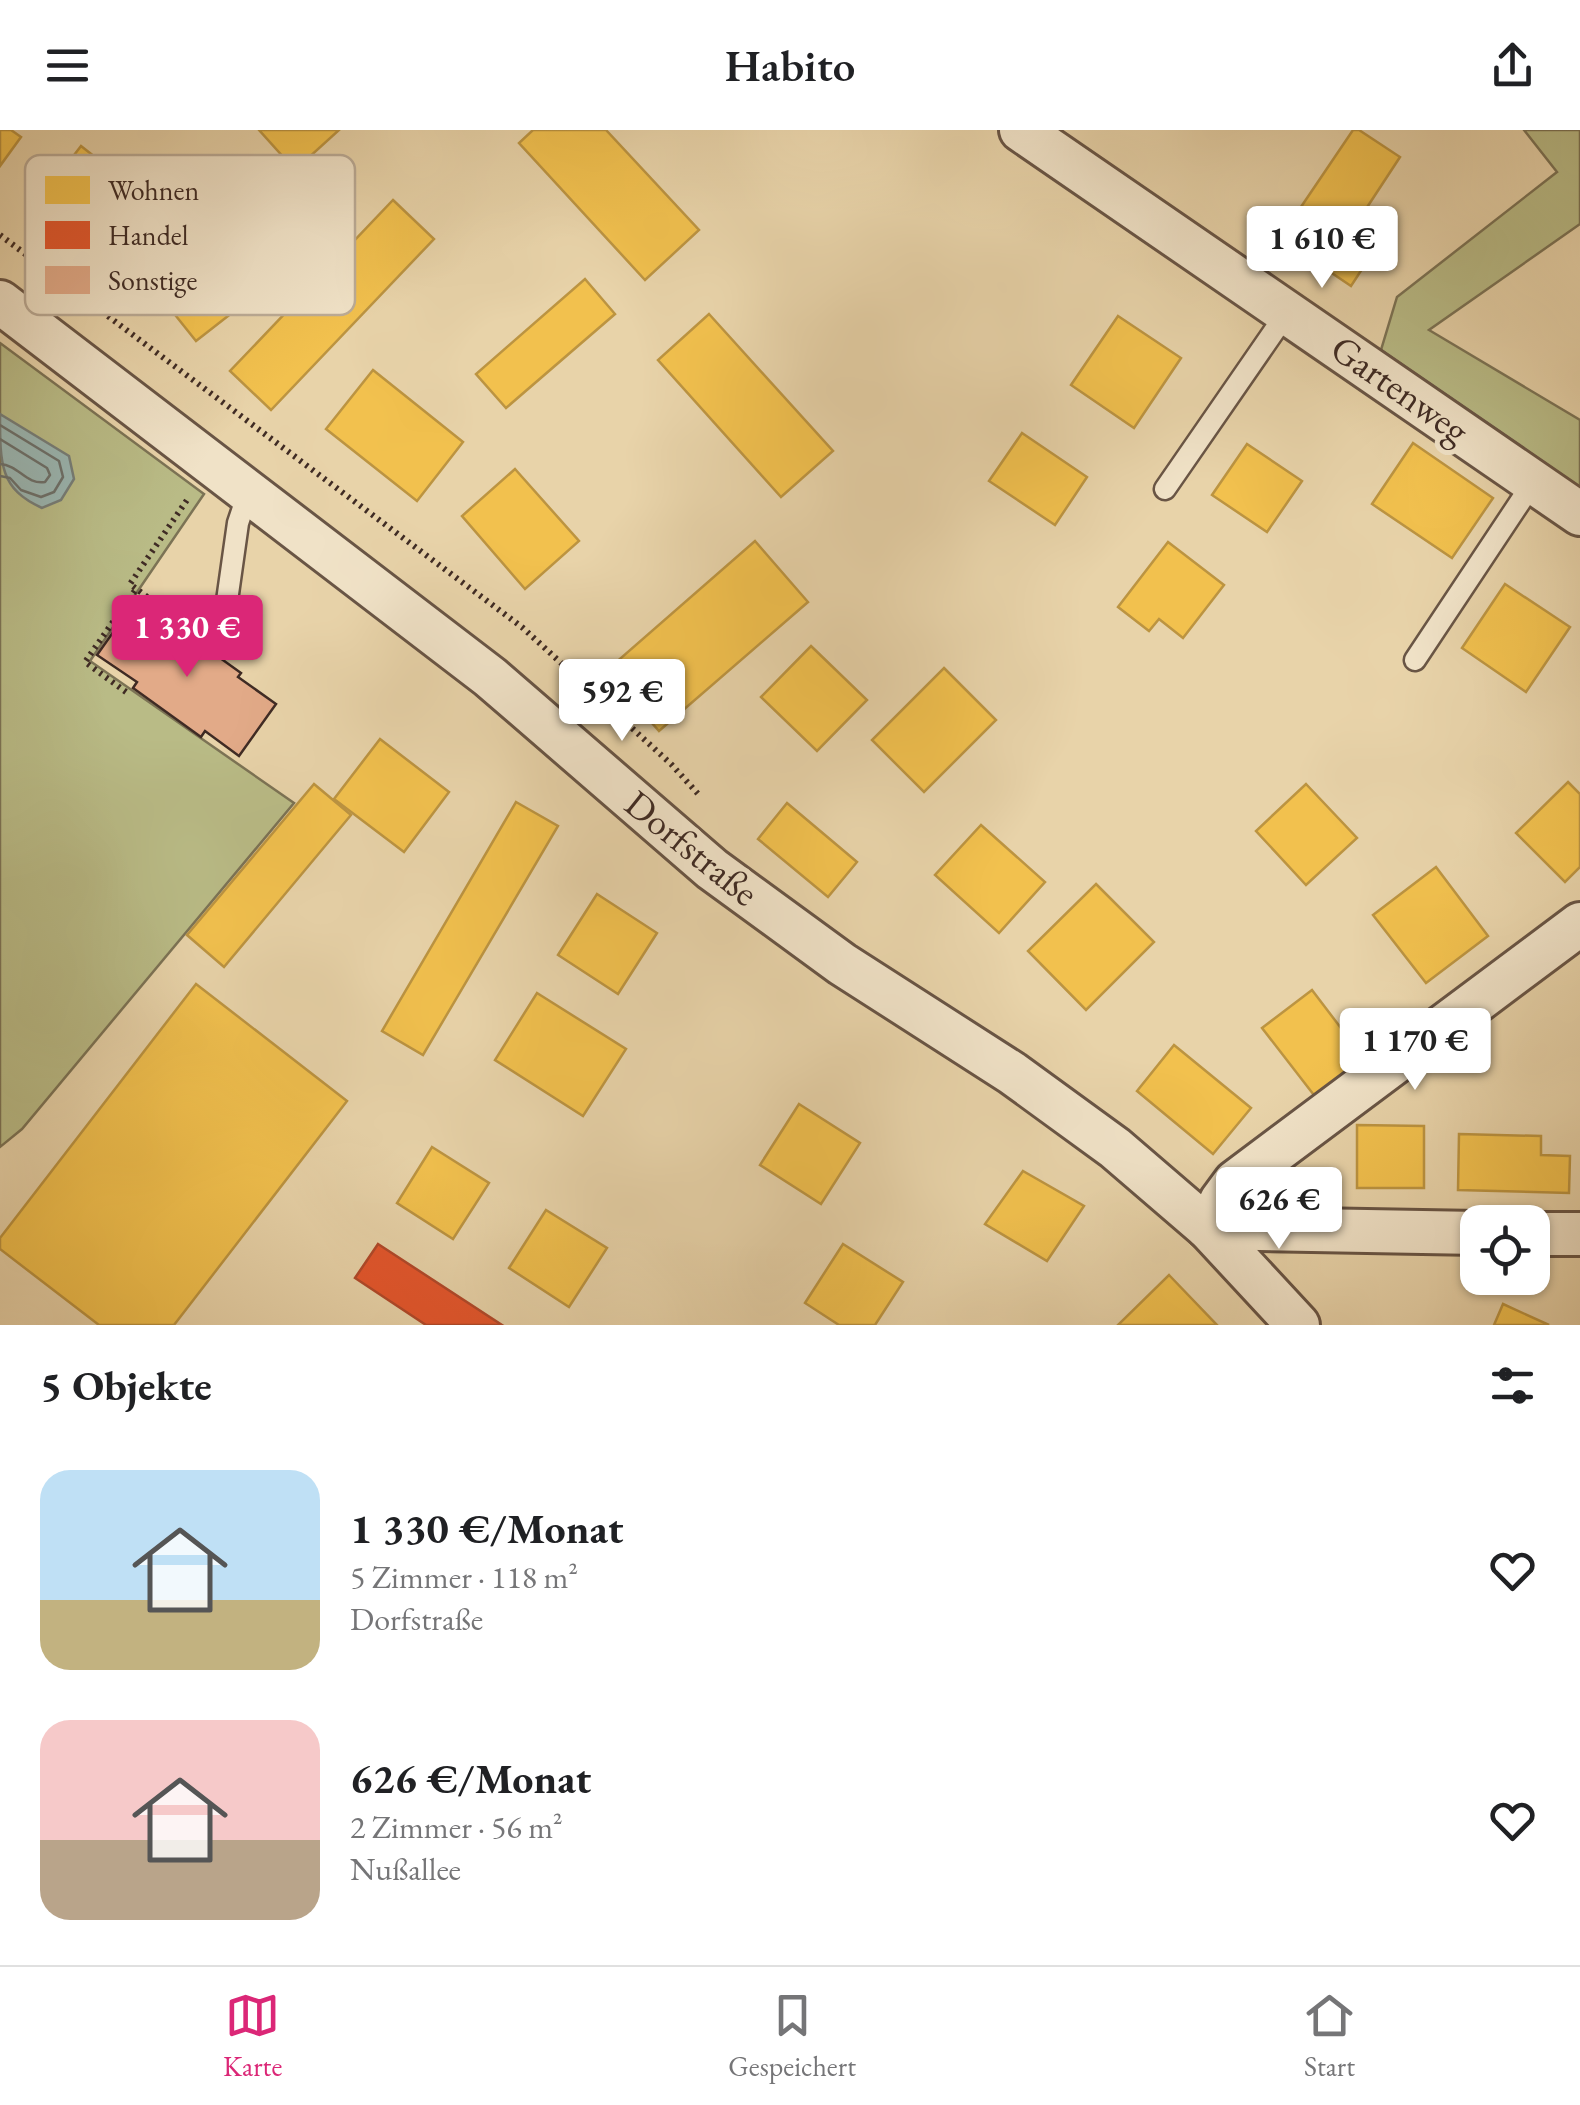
<!DOCTYPE html>
<html lang="de">
<meta charset="utf-8">
<style>
body{margin:0;font-family:"EB Garamond",serif;background:#f6f6f6;color:#202124;height:100vh;display:flex;flex-direction:column;font-size:38px;white-space:nowrap}
*{box-sizing:border-box;margin:0}
p{font-size:32px;color:#757577}
.icon{flex:none;width:55px;height:55px;fill:none;stroke:currentColor;stroke-width:2;stroke-linecap:round;stroke-linejoin:round}
.map{position:relative;height:1195px;overflow:hidden}
.drawer{display:flex;flex-direction:column;background:#fff;flex:1}
.drawer>*{flex:none}
.fabs{position:absolute;left:1460px;top:1075px;display:grid;gap:20px}
.fabs a{display:grid;place-items:center;width:90px;height:90px;border-radius:20px;background:#fff;box-shadow:0 2px 8px #0004;font-size:50px}
.price{position:absolute;translate:-50% -85px;padding:0 22px;border-radius:10px;background:#fff;color:#222;font-size:32px;line-height:65px;filter:drop-shadow(0 2px 5px #0008)}
.price::after{content:'';position:absolute;left:50%;top:60px;width:30px;height:22px;margin-left:-15px;background:inherit;clip-path:polygon(0 0,100% 0,50% 100%)}
.price.on{background:#db2777;color:#fff}
ul{padding:0;list-style:none}
li{display:flex;align-items:center;gap:30px;height:250px;padding:0 40px}
li span{display:grid;place-items:center;flex:none;width:280px;height:200px;border-radius:30px;color:#555}
li>.icon{margin-inline-start:auto}
span .icon{width:120px;height:120px;fill:#fffc;stroke-width:1}
li b{font-size:42px}
h2{display:flex;justify-content:space-between;align-items:center;height:120px;padding:0 40px;font-size:42px}
header{display:flex;justify-content:space-between;align-items:center;height:130px;padding:0 40px;background:#fff;font-size:45px;font-weight:600}
.menu{display:flex;justify-content:space-around;align-items:center;height:140px;border-top:2px solid #e0e0e0;background:#fff;font-size:28px;color:#757577}
.menu a{display:grid;justify-items:center;gap:5px}
.menu .on{color:#db2777}
.map>svg:first-child{display:block}
</style>
<header><svg class="icon" aria-label="menu" viewBox="0 0 24 24"><path d="M4 6h16M4 12h16M4 18h16"/></svg>Habito<svg class="icon" aria-label="share" viewBox="0 0 24 24"><path d="M12 15V3M7 8l5-5 5 5M5 13v7h14v-7"/></svg></header>
<div class="map">
<svg width="1580" height="1195" viewBox="0 0 1580 1195">
<rect width="100%" height="100%" fill="#e8d3a9"/>
<filter id="stains"><feTurbulence type="fractalNoise" baseFrequency=".002" numOctaves="4"/><feColorMatrix values="0 0 0 0 .2 0 0 0 0 .09 0 0 0 0 .02 0 0 0 .5 -.17"/></filter>
<radialGradient id="worn" r=".72"><stop offset=".6" stop-color="#630" stop-opacity="0"/><stop offset="1" stop-color="#630" stop-opacity=".3"/></radialGradient>
<!-- green -->
<g fill="#b9bb86" stroke="#7c7355" stroke-width="2.5">
<path d="M1524,0h56v94l-151,106 151,90v67l-199,-137 16,-53 160,-125z"/>
<path d="M0,213l204,151 -114,167 204,142 -272,326 -22,18z"/>
</g>
<!-- water -->
<path fill="#9ab6b2" stroke="#767e79" stroke-width="2.5" d="M0,284l69,42 5,23 -13,21 -19,8c-42,-19 -42,-43 -42,-94z"/>
<!-- homes -->
<g fill="#f2c14e" stroke="#bc9441" stroke-width="2.5">
<path d="M0,0h11l10,7 -21,29z"/>
<path d="M259,0h80l-44,40z"/>
<path d="M533,0h73l93,100 -54,50 -126,-137z"/>
<path d="M1353,0h6l41,27 -38,58 25,16 -36,55 -71,-48z"/>
<path d="M81,16l89,70 -49,64 -90,-69z"/>
<path d="M393,70l41,39 -163,171 -41,-39z"/>
<path d="M301,72l28,35 -133,104 -28,-35z"/>
<path d="M585,149l30,35 -109,94 -30,-34z"/>
<path d="M709,184l124,137 -52,46 -123,-137z"/>
<path d="M1118,186l63,42 -47,70 -63,-43z"/>
<path d="M373,240l90,72 -46,59 -91,-72z"/>
<path d="M1022,303l65,44 -32,48 -66,-44z"/>
<path d="M1413,313l80,55 -41,60 -80,-54z"/>
<path d="M1247,314l55,37 -35,51 -55,-37z"/>
<path d="M515,339l64,72 -54,48 -63,-73z"/>
<path d="M755,411l53,61 -149,129 -53,-60z"/>
<path d="M1168,412l56,43 -41,53 -24,-19 -10,12 -31,-24z"/>
<path d="M1505,454l65,43 -44,65 -64,-44z"/>
<path d="M811,516l56,54 -50,51 -56,-54z"/>
<path d="M944,538l52,52 -72,72 -52,-52z"/>
<path d="M380,609l69,53 -45,60 -70,-53z"/>
<path d="M1568,652l12,12v73l-15,15 -49,-49z"/>
<path d="M314,654l37,31 -127,152 -37,-32z"/>
<path d="M1306,654l51,54 -51,47 -50,-54z"/>
<path d="M516,672l42,24 -135,229 -41,-24z"/>
<path d="M787,673l70,59 -29,35 -70,-58z"/>
<path d="M981,695l64,57 -46,51 -64,-58z"/>
<path d="M1436,737l52,69 -62,47 -53,-68z"/>
<path d="M1096,754l58,58 -68,68 -58,-59z"/>
<path d="M597,764l60,39 -39,61 -60,-39z"/>
<path d="M196,854l151,117 -173,224h-75l-99,-76v-11z"/>
<path d="M1312,860l54,71 -49,38 -55,-71z"/>
<path d="M537,863l89,56 -43,67 -88,-56z"/>
<path d="M1174,915l77,63 -38,46 -76,-63z"/>
<path d="M799,974l61,39 -39,61 -61,-39z"/>
<path d="M1357,995l67,1v62h-67z"/>
<path d="M1459,1004l82,2v19l29,1 -1,37 -111,-3z"/>
<path d="M432,1017l57,36 -36,56 -56,-36z"/>
<path d="M1023,1041l61,35 -37,55 -62,-37z"/>
<path d="M546,1080l61,38 -38,59 -60,-39z"/>
<path d="M843,1114l60,38 -28,43h-36l-34,-22z"/>
<path d="M1169,1145l48,50h-99z"/>
<path d="M1503,1174l46,21h-55z"/>
</g>
<!-- shops -->
<path fill="#e4572e" stroke="#b24a2b" stroke-width="2.5" d="M378,1114l124,81h-76l-71,-47z"/>
<g fill="none" stroke-linecap="round" stroke-linejoin="round">
<!-- shore -->
<g stroke="#6c706b" stroke-width="2.5">
<path d="M0,295l59,36 4,16 -9,15 -13,5 -20,-7 -11,-12 -10,-2"/>
<path d="M0,309l47,29 3,7 -5,7c-19,3 -26,-17 -45,-18"/>
</g>
</g>
<!-- building -->
<path fill="#e2aa88" stroke="#3f2b24" stroke-width="2.5" d="M133,474l41,28 3,-5 64,46 -3,4 38,27 -37,52 -34,-25 -4,6 -68,-49 4,-6 -40,-27z"/>
<g fill="none" stroke-linecap="round" stroke-linejoin="round">
<defs>
<g id="service">
<path d="M1165,359l123,-178"/>
<path d="M209,514l15,-22 14,-99 11,-33"/>
<path d="M1415,530l119,-179"/>
</g>
<g id="minor">
<path d="M1021,0l559,384"/>
<path d="M0,172l490,375 222,192 130,95 170,109 103,75 93,80 90,97"/>
<path d="M1208,1098l13,-27 14,-19 345,-258"/>
<path d="M1208,1098l270,5"/>
<path d="M1532,1104h48"/>
</g>
</defs>
<!-- service casing -->
<use href="#service" stroke="#695545" stroke-width="25"/>
<!-- minor casing -->
<use href="#minor" stroke="#695545" stroke-width="48"/>
<!-- path -->
<g stroke="#3f2b24" stroke-width="6" stroke-dasharray="2.5 5" stroke-linecap="butt">
<path d="M0,105l523,393 148,136 29,32"/>
<path d="M183,494l-53,-40 59,-87"/>
<path d="M126,562l-41,-30 51,-73"/>
</g>
<!-- service -->
<use href="#service" stroke="#f0e2c7" stroke-width="20"/>
<!-- minor -->
<use href="#minor" stroke="#f0e2c7" stroke-width="42"/>
</g>
<g text-anchor="middle" stroke-width="10" stroke-linejoin="round" paint-order="stroke">
<!-- street labels -->
<g font-size="38" fill="#3f2b24" stroke="#f0e2c7">
<text transform="translate(1400 259) rotate(35)" y="13">Gartenweg</text>
<text transform="translate(692 718) rotate(39)" y="13">Dorfstraße</text>
</g>
</g>
<!-- legend -->
<rect x="25" y="25" width="330" height="160" rx="15" fill="#f0e2c7" stroke="#bbab96" stroke-width="2.5"/>
<rect x="45" y="46" width="45" height="28" fill="#f2c14e"/>
<rect x="45" y="91" width="45" height="28" fill="#e4572e"/>
<rect x="45" y="136" width="45" height="28" fill="#e2aa88"/>
<g font-size="28" fill="#3f2b24">
<text x="108" y="70">Wohnen</text>
<text x="108" y="115">Handel</text>
<text x="108" y="160">Sonstige</text>
</g>
<rect width="100%" height="100%" filter="url(#stains)"/>
<rect width="100%" height="100%" fill="url(#worn)"/>
</svg>
<div class="fabs">
<a><svg class="icon" aria-label="locate" viewBox="0 0 24 24"><circle cx="12" cy="12" r="6"/><path d="M12 2v4M12 18v4M2 12h4M18 12h4"/></svg></a>
</div>
<b class="price" style="left:1322px;top:161px">1 610 €</b>
<b class="price on" style="left:187px;top:550px">1 330 €</b>
<b class="price" style="left:622px;top:614px">592 €</b>
<b class="price" style="left:1415px;top:963px">1 170 €</b>
<b class="price" style="left:1279px;top:1122px">626 €</b>
</div>
<section class="drawer">
<h2>5 Objekte<svg class="icon" aria-label="filters" viewBox="0 0 24 24"><path d="M4 7h16M4 17h16"/><circle cx="9" cy="7" r="2"/><circle cx="15" cy="17" r="2"/></svg></h2>
<ul>
<li><span style="background:linear-gradient(#bfe0f5 65%,#c2b280 0)"><svg class="icon" aria-label="home" viewBox="0 0 24 24"><path d="M3 11l9-7 9 7M6 9v11h12V9"/></svg></span><div><b>1 330 €/Monat</b><p>5 Zimmer · 118 m²</p><p>Dorfstraße</p></div><svg class="icon" aria-label="heart" viewBox="0 0 24 24"><path d="M12 20l-8-8c-3-5 5-10 8-4 3-6 11-1 8 4z"/></svg></li>
<li><span style="background:linear-gradient(#f6c9c9 60%,#b9a48a 0)"><svg class="icon" aria-label="home" viewBox="0 0 24 24"><path d="M3 11l9-7 9 7M6 9v11h12V9"/></svg></span><div><b>626 €/Monat</b><p>2 Zimmer · 56 m²</p><p>Nußallee</p></div><svg class="icon" aria-label="heart" viewBox="0 0 24 24"><path d="M12 20l-8-8c-3-5 5-10 8-4 3-6 11-1 8 4z"/></svg></li>
</ul>
</section>
<nav class="menu">
<a class="on"><svg class="icon" aria-label="map" viewBox="0 0 24 24"><path d="M3 6l6-2 6 2 6-2v14l-6 2-6-2-6 2zM9 4v14M15 6v14"/></svg>Karte</a>
<a><svg class="icon" aria-label="saved" viewBox="0 0 24 24"><path d="M7 4h10v16l-5-4-5 4z"/></svg>Gespeichert</a>
<a><svg class="icon" aria-label="home" viewBox="0 0 24 24"><path d="M3 11l9-7 9 7M6 9v11h12V9"/></svg>Start</a>
</nav>
